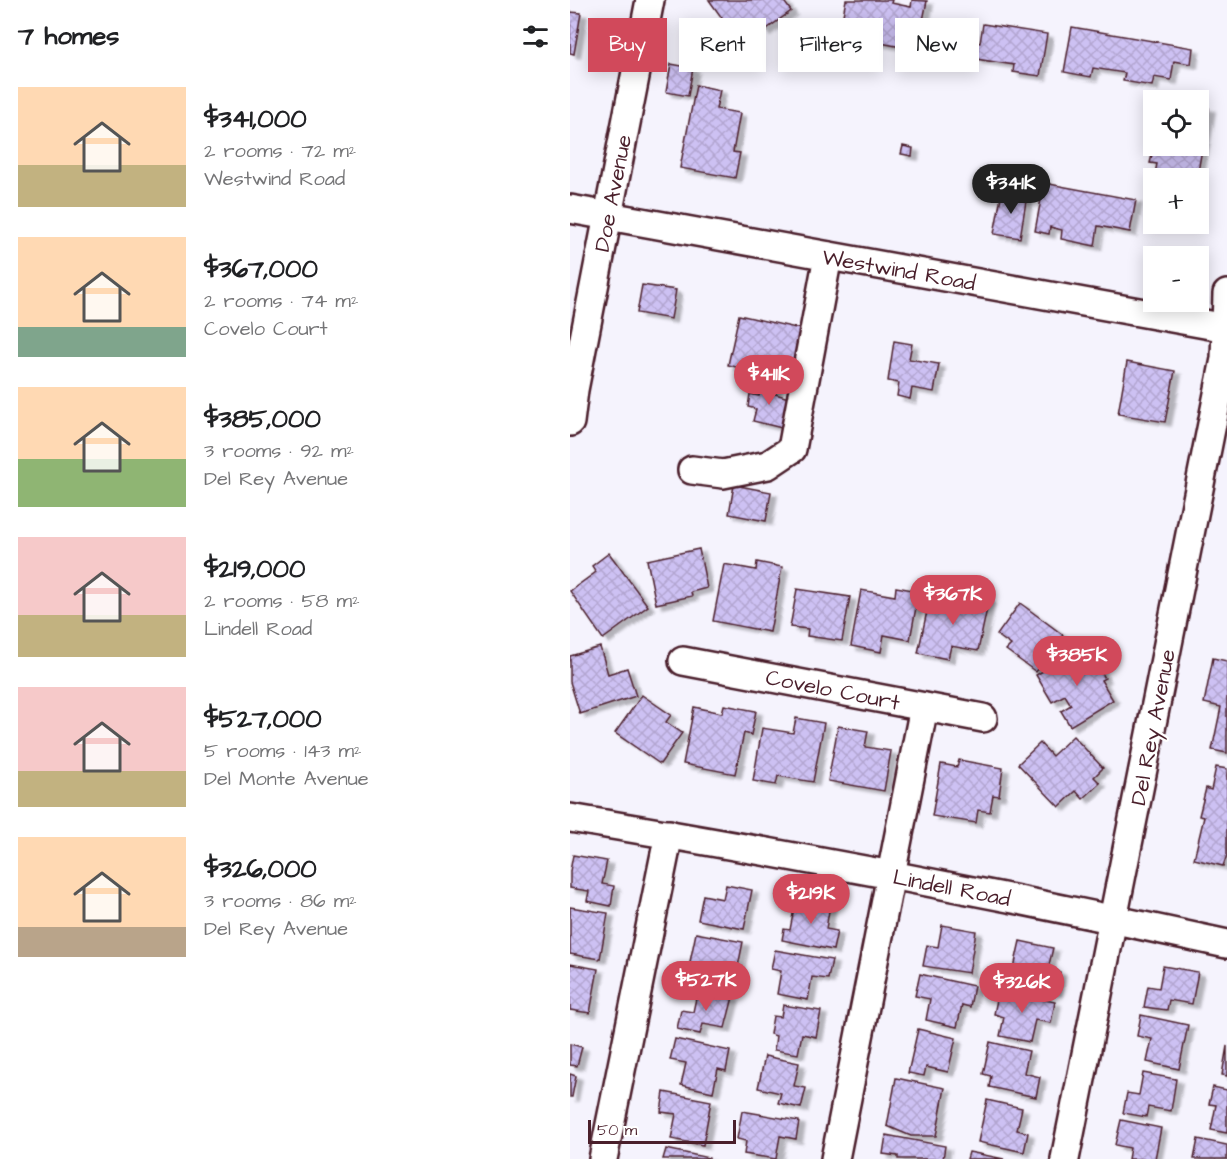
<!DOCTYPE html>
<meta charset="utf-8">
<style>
body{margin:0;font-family:"Architects Daughter",sans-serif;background:#f2f2f2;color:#202124;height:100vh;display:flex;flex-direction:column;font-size:22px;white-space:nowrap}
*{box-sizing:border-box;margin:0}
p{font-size:20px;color:#757577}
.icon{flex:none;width:33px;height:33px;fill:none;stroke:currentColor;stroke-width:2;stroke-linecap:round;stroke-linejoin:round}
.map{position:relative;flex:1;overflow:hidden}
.drawer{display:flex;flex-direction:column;background:#fff;width:570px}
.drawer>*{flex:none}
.top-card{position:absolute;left:18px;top:18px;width:549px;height:54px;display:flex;gap:12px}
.fabs{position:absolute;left:573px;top:90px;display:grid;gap:12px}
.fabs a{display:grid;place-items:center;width:66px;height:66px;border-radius:0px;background:#fff;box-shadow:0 3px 15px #0003;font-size:30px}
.scale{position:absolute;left:18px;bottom:15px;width:148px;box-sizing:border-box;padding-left:6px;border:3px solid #4a1f2b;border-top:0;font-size:16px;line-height:21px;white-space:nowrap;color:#4a1f2b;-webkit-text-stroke:4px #fff;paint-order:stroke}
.price{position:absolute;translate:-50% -51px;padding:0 14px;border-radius:21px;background:#d1495b;color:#fff;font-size:20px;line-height:39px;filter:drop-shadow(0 2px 3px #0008)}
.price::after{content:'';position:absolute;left:50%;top:36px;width:18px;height:14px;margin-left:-9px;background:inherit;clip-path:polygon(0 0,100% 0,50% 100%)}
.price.selected{background:#222;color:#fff}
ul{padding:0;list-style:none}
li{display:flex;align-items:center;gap:18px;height:150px;padding:0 18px}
li span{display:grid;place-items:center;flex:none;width:168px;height:120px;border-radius:0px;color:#555}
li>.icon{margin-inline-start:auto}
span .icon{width:72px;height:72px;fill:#fffc;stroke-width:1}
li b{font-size:26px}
h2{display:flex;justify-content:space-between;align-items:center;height:72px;padding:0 18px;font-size:26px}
.pill{padding:0 21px;border-radius:0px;background:#fff;box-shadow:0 3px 15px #0003;font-size:21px;line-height:54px}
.pill.selected{background:#d1495b;color:#fff}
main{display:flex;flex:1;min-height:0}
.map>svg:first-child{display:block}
</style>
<main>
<section class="drawer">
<h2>7 homes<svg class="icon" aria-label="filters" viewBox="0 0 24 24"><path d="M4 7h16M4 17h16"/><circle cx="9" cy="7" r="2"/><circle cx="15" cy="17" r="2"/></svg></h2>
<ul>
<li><span style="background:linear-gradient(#ffd9b3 65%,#c2b280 0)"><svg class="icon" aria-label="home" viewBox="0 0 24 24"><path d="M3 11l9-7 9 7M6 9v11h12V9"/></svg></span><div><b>$341,000</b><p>2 rooms · 72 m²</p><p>Westwind Road</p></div></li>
<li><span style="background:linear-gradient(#ffd9b3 75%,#7fa58c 0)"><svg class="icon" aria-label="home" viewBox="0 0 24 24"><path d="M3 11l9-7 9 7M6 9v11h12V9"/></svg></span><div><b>$367,000</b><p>2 rooms · 74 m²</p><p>Covelo Court</p></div></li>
<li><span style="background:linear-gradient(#ffd9b3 60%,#8fb573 0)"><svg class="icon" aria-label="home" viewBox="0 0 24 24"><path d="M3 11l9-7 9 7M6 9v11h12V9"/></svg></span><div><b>$385,000</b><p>3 rooms · 92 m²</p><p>Del Rey Avenue</p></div></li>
<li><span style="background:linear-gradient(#f6c9c9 65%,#c2b280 0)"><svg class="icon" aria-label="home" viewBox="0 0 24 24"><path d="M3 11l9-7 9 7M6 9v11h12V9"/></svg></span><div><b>$219,000</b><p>2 rooms · 58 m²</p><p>Lindell Road</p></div></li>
<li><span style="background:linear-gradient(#f6c9c9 70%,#c2b280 0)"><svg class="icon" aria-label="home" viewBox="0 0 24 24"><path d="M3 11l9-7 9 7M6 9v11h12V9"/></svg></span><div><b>$527,000</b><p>5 rooms · 143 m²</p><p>Del Monte Avenue</p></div></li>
<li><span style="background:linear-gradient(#ffd9b3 75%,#b9a48a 0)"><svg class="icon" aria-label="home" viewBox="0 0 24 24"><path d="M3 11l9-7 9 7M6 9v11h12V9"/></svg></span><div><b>$326,000</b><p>3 rooms · 86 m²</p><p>Del Rey Avenue</p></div></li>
</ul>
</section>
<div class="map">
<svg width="657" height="1159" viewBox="0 0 657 1159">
<defs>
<pattern id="building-cross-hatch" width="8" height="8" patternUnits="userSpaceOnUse" patternTransform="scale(1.5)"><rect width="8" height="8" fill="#cdc1f3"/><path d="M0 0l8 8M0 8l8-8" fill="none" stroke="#b2a5d0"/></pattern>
<filter id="shadow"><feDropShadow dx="6" dy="4" stdDeviation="1.5" flood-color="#0004"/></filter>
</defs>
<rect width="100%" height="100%" fill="#f5f3fd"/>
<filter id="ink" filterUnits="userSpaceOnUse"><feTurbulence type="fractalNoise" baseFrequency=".0167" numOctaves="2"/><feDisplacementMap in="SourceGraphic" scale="12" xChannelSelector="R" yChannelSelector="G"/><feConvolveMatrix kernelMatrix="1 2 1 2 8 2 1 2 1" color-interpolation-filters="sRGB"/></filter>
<g filter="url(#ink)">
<!-- building -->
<g fill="url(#building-cross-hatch)" stroke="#4a1f2b" stroke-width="1.5" filter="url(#shadow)">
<path d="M139,0h74l8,11 -27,20 -4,-7 -20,14 5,7 -20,14 -21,-29 18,-12z"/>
<path d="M276,0h46l-1,3 20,4 1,-7 15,1 -10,49 -78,-15z"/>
<path d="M0,12l11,1 -7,41 -4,-1z"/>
<path d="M413,24l64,10 -7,42 -27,-4 1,-7 -38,-6 1,-7 -16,-3 1,-9 18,3z"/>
<path d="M502,27l121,21 -2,16 -17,-3 -3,19 -17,-3 -2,9 -29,-5 2,-8 -32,-5 -2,9 -27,-5z"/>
<path d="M101,64l22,4 -5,28 -22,-4z"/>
<path d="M126,85l24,5 -4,19 24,4 -7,39 7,1 -5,25 -55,-10z"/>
<path d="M628,106l11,2 -12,70h-43l3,-14 -7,-1 4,-17h44z"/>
<path d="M333,146l10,2 -1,8 -11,-2z"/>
<path d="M474,183l92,17 -6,32 -32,-6 -3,20 -34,-7 1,-9 -12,-3 -1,7 -14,-3z"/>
<path d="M432,191l25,4 -7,43 -26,-4z"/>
<path d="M72,285l34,5 -5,29 -34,-6z"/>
<path d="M169,315l66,15 -12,54 -32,-8v-3l-33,-8z"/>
<path d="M324,341l18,3 -3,15 30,5 -5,28 -22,-4 -2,11 -13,-3 2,-13 -11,-2z"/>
<path d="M557,362l48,9 -10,51 -47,-8z"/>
<path d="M192,382l15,4 -2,8 14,4 -7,30 -29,-7 3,-12 -8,-2 2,-13 9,2z"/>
<path d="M164,485l37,7 -5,29 -37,-7z"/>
<path d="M129,549l8,39 -16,4 1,4 -36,8 -9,-44z"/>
<path d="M39,553l39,53 -45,33 -33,-48 26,-19 -4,-6z"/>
<path d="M187,562l25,5 -12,65 -57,-11 11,-57 32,6z"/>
<path d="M326,587l23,4 -9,49 -26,-5 -3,17 -30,-6 10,-56 34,6z"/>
<path d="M227,589l53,8 -8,44 -35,-5 1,-7 -18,-2z"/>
<path d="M397,594l22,5 -11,52 -27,-5 -3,13 -30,-6 12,-56 35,8z"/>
<path d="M450,603l43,32 -27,37 -30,-22 5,-5 -14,-10z"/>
<path d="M30,647l8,27 19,-6 9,28 -56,18 -10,-32v-26z"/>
<path d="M519,652l16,26 -4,2 12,20 -43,26 -9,-15 10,-6 -6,-10 -13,7 -16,-27 19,-11 4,6z"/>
<path d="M643,658l14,3v92l-15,-3 9,-43 -17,-4z"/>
<path d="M72,695l29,20 -5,7 16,11 -22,31 -45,-31z"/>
<path d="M154,705l32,6 -5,24 -7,-2 -9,41 -52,-10 11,-57 28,6z"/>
<path d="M226,718l28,5 -11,59 -35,-6 -2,9 -23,-4 9,-53 31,5z"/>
<path d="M268,726l30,5 -3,16 26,4 -7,40 -56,-10z"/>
<path d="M503,736l30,32 -9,9 6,6 -17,16 -7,-8 -17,16 -41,-43 22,-21 12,13z"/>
<path d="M389,760l44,8 -4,28 -6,-1 -3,17 -12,-2 -2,13 -44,-7 9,-52 16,3z"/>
<path d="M646,767l11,2v86l-4,11 -29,-7 10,-42 -5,-1 7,-28 5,2z"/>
<path d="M3,855l34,6 -5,23 12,2 -3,20 -24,-5 2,-10 -19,-3v-17z"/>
<path d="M156,885l26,5 -8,39 -46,-9 5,-25 20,4z"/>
<path d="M226,898l34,7 -4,24 11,2 -4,19 -51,-10 2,-11 6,1z"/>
<path d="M0,907l38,6 -8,46 -30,-5z"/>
<path d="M372,925l34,6 -7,42 -46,-7 4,-21 11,2z"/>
<path d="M126,933l47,9 -9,44 -47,-10z"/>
<path d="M450,941l33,7 -5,21 12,3 -4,20 -22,-5 2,-10 -23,-5z"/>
<path d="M205,950l57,10 -4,19 -16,-2 -4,23 -31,-6 4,-23 -10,-2z"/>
<path d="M0,964l28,5 -8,44 -20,-3z"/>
<path d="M593,966l35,6 -6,32 -23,-4 -2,10 -23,-3 4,-21 11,2z"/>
<path d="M350,974l54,12 -4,21 -8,-2 -5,22 -31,-7 4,-21 -15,-3z"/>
<path d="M128,989l35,8 -8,31 -22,-4 -3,10 -23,-5 4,-19 12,2z"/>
<path d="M429,990l56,12 -4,21 -16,-3 -5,22 -30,-6 4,-19 -10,-3z"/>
<path d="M213,1005l38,6 -5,26 -14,-3 -4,20 -24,-4 2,-14 -6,-2 3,-18 8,1z"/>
<path d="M571,1015l47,10 -9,44 -32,-7 5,-23 -15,-3z"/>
<path d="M348,1029l38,9 -8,34 -22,-5 -2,9 -16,-3z"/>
<path d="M105,1039l55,12 -4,20 -8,-2 -5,23 -32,-7 5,-22 -16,-3z"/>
<path d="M420,1042l39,9 -5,22 16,4 -4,20 -47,-10 2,-11 -8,-2z"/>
<path d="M0,1044l12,3 -5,19 -7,-1z"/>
<path d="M657,1046v30l-5,-1z"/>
<path d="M195,1056l34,7 -5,23 12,2 -5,20 -23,-5 3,-10 -23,-5z"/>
<path d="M573,1073l33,6 -5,32 -23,-4 -2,10 -23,-4 4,-20 12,2z"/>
<path d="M0,1074l6,2 -4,21h-2z"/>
<path d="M326,1078l49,10 -9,48h-25l-24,-10z"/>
<path d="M643,1087l14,3v43l-16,-3 5,-25 -7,-1z"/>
<path d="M94,1092l47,9 -8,44 -32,-6 5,-25 -15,-2z"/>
<path d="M417,1100l35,8 -5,22 11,3 -4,19 -46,-10z"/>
<path d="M172,1111l57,10 -3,18 -16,-3 -4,23 -32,-5 2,-13 -9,-2z"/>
<path d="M551,1120l40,8 -6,31h-27l2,-11 -15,-3z"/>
<path d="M316,1135l59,11 -2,13h-45v-3l-15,-2z"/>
<path d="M628,1139l29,6v14h-33z"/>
<path d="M96,1149l43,9v1h-46z"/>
<path d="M399,1152l35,7h-37z"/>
</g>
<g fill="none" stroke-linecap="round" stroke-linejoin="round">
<defs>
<g id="minor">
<path d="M0,209l657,119"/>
<path d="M0,422l4,-32 76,-390"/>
<path d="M122,470l31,4 45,-9 24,-16 36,-193"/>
<path d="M113,661l300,57"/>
<path d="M0,818c220,36 439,78 657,126"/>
<path d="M33,1159l66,-325"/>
<path d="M265,1159l89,-452"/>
<path d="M495,1159l160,-800 2,-65"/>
</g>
</defs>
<!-- minor casing -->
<use href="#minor" stroke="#4a1f2b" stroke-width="32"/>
<!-- minor -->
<use href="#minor" stroke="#fff" stroke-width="27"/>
</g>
</g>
<g text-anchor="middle" stroke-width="4.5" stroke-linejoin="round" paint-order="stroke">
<!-- street labels -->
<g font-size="22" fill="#4a1f2b" stroke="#fff">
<text transform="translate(42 193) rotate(-79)" y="8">Doe Avenue</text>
<text transform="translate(329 269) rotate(10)" y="8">Westwind Road</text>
<text transform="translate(263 689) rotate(11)" y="8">Covelo Court</text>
<text transform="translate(582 727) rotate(-79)" y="8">Del Rey Avenue</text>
<text transform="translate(382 887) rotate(11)" y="8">Lindell Road</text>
</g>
</g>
</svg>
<div class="fabs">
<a><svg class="icon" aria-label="locate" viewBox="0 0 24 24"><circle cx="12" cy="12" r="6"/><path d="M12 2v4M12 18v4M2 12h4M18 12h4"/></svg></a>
<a>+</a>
<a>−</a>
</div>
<div class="scale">50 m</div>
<b class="price selected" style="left:441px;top:215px">$341K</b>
<b class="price" style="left:199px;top:406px">$411K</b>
<b class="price" style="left:383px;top:626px">$367K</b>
<b class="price" style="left:507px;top:687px">$385K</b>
<b class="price" style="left:241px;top:925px">$219K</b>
<b class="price" style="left:136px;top:1012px">$527K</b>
<b class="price" style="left:452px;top:1014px">$326K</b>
<div class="top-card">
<a class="pill selected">Buy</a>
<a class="pill">Rent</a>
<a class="pill">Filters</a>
<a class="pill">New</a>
</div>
</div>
</main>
